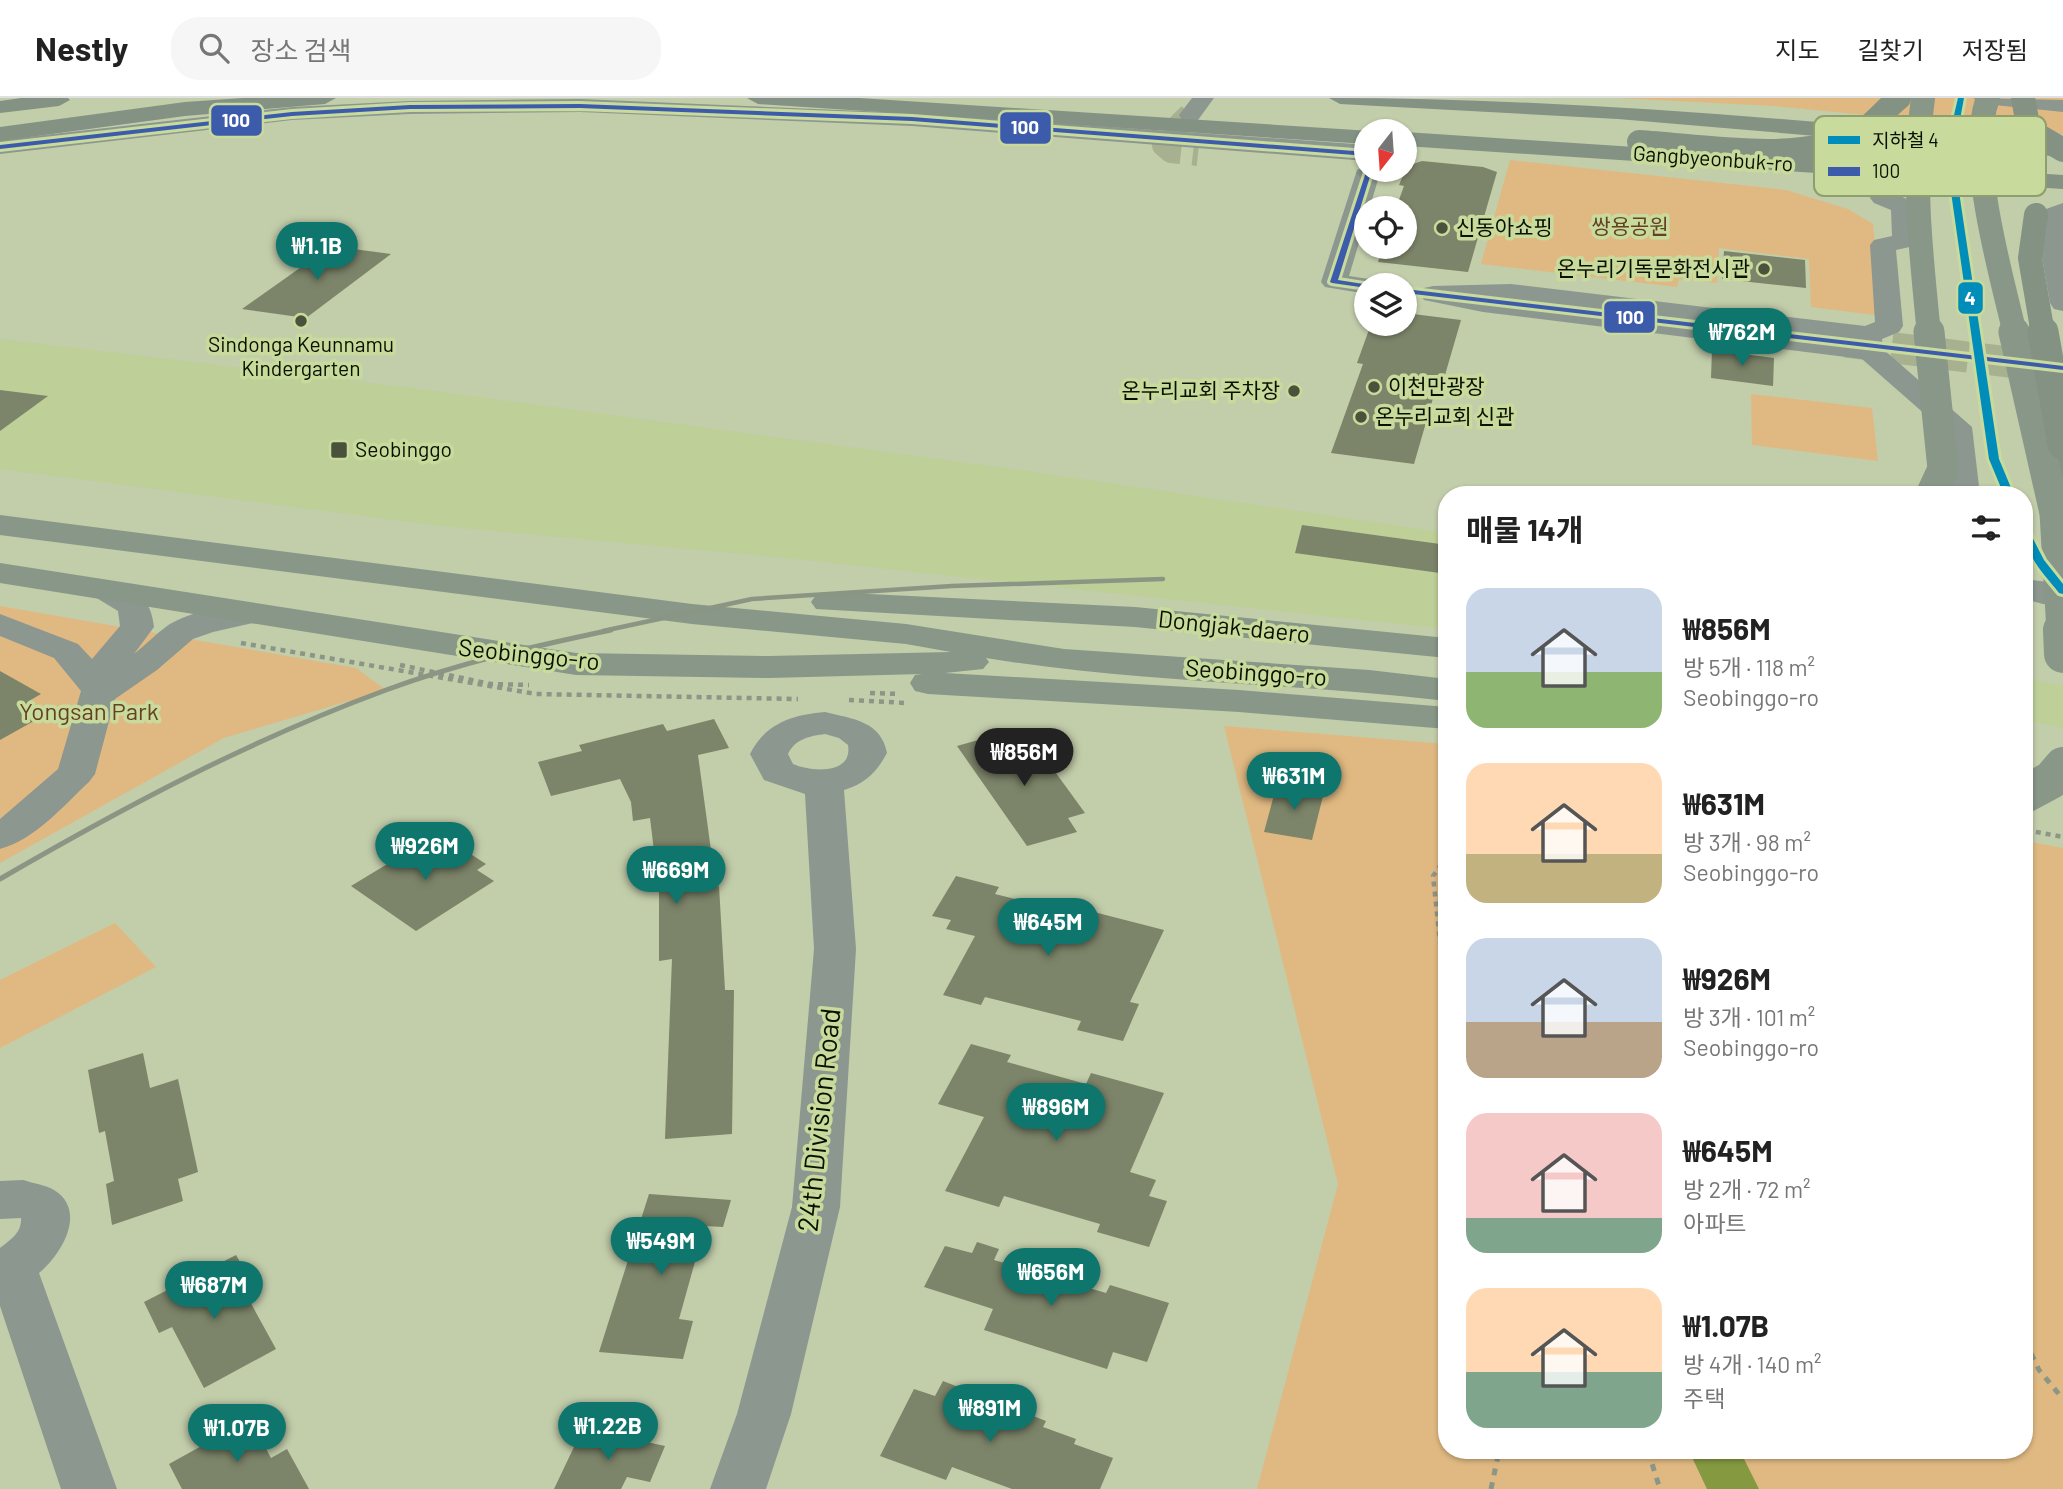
<!DOCTYPE html>
<html lang="ko">
<meta charset="utf-8">
<style>
body{margin:0;font-family:Barlow,"Noto Sans KR",sans-serif;background:#f6f6f6;color:#222;height:100vh;display:flex;flex-direction:column;font-size:26px;white-space:nowrap}
*{box-sizing:border-box;margin:0}
p{font-size:23px;color:#767676}
.icon{flex:none;width:38px;height:38px;fill:none;stroke:currentColor;stroke-width:2;stroke-linecap:round;stroke-linejoin:round}
.map{position:relative;flex:1;overflow:hidden}
.side{position:absolute;left:1438px;top:388px;width:595px;height:973px;display:flex;flex-direction:column;background:#fff;border-radius:28px;box-shadow:0 2px 5px #0004}
.side>*{flex:none}
.needle{width:46px;rotate:197deg}
.fabs{position:absolute;left:1354px;top:21px;display:grid;gap:14px}
.fabs a{display:grid;place-items:center;width:63px;height:63px;border-radius:50%;background:#fff;box-shadow:0 2px 5px #0004;font-size:35px}
.price{position:absolute;translate:-50% -60px;padding:0 16px;border-radius:24px;background:#0f766e;color:#fff;font-size:23px;line-height:46px;filter:drop-shadow(0 2px 4px #0008)}
.price::after{content:'';position:absolute;left:50%;top:42px;width:21px;height:16px;margin-left:-10px;background:inherit;clip-path:polygon(0 0,100% 0,50% 100%)}
.price.active{background:#222;color:#fff}
ul{padding:0;list-style:none}
li{display:flex;align-items:center;gap:21px;height:175px;padding:0 28px}
li span{display:grid;place-items:center;flex:none;width:196px;height:140px;border-radius:21px;color:#555}
li>.icon{margin-inline-start:auto}
span .icon{width:84px;height:84px;fill:#fffc;stroke-width:1}
li b{font-size:30px}
h2{display:flex;justify-content:space-between;align-items:center;height:84px;padding:0 28px;font-size:30px}
header{display:flex;align-items:center;gap:42px;box-sizing:border-box;height:98px;padding:0 35px;background:#fff;border-bottom:2px solid #e0e0e0}
header strong{font-size:33px}
nav{display:flex;gap:38px;margin-inline-start:auto;font-size:24px}
.search{width:490px;height:63px;background:#f6f6f6;display:flex;align-items:center;gap:18px;box-sizing:border-box;padding:0 24px;border-radius:28px;color:#767676;font-size:26px}
.map>svg:first-child{display:block}
</style>
<header>
<strong>Nestly</strong>
<div class="search"><svg class="icon" aria-label="search" viewBox="0 0 24 24"><circle cx="10" cy="10" r="6"/><path d="M15 15l6 6"/></svg>장소 검색</div>
<nav><a>지도</a><a>길찾기</a><a>저장됨</a></nav>
</header>
<div class="map">
<svg width="2063" height="1391" viewBox="0 0 2063 1391">
<rect width="100%" height="100%" fill="#c2cdaa"/>
<!-- built -->
<g fill="#becf98">
<path d="M0,241l420,50 614,83 413,61v96l-661,-71 -345,-32 -441,-57z"/>
<path d="M2025,579l38,9v42l-38,-8z"/>
</g>
<!-- green -->
<g fill="#e0b982">
<path d="M1615,0h448v36l-289,-28z"/>
<path d="M1510,62l276,30 62,19 25,15 9,92 -71,-9 -2,-48 -90,-11 -2,35 -38,-4 -2,8 -196,-23z"/>
<path d="M1751,296l121,14 6,53 -126,-16z"/>
<path d="M0,508l356,62 30,22 -162,48 -224,125z"/>
<path d="M1224,628l223,18v707h578v-610l38,7v641h-806l81,-305z"/>
<path d="M115,825l41,44 -156,81v-68z"/>
</g>
<!-- water -->
<path fill="#859941" d="M1689,1353h51l19,38h-52z"/>
<!-- building -->
<g fill="#7c8469">
<path d="M1422,63l61,6 14,5 -29,100 -90,-10 5,-15h22v-39h-9l8,-22 -5,-1 8,-19z"/>
<path d="M331,148l60,8 -85,64 -64,-9z"/>
<path d="M1724,153l81,9 1,28 -84,-9z"/>
<path d="M1405,215l56,7 -16,55 -5,-1 -26,90 -83,-11 32,-89 -6,-1 14,-39h34z"/>
<path d="M1712,252l62,8 -1,28 -62,-8z"/>
<path d="M0,292l48,6 -48,35z"/>
<path d="M1302,427l145,20v29l-152,-21z"/>
<path d="M0,573l41,23 -12,7 21,11 -50,28z"/>
<path d="M714,621l15,29 -31,7 18,132 3,-1 6,104h9l-2,144 -67,5 7,-180 -13,2v-69l-9,-74 -17,3 -2,-19 -11,-23 -69,17 -13,-34 44,-11 -3,-6 84,-21 4,7z"/>
<path d="M1010,633l17,24 13,-4 45,62 -17,5 9,14 -50,14 -70,-100z"/>
<path d="M1277,686l47,8 -12,48 -48,-8z"/>
<path d="M432,739l7,5 7,-4 40,26 -9,6 17,11 -78,50 -65,-45z"/>
<path d="M956,778l43,11 -4,7 92,23 3,-6 74,19 -34,72 9,2 -16,37 -46,-11 4,-9 -96,-24 -4,8 -38,-10 32,-59 -29,-7 5,-9 -19,-4z"/>
<path d="M971,946l40,11 -4,7 79,22 5,-11 73,20 -34,79 26,8 -7,16 18,5 -18,46 -52,-15 3,-8 -96,-28 -5,11 -54,-16 39,-74 -46,-13z"/>
<path d="M143,955l7,35 28,-9 20,93 -20,7 5,22 -71,24 -6,-41 8,-3 -9,-50 -6,2 -11,-63z"/>
<path d="M649,1096l82,6 -8,27 -18,-1 -26,93 14,2 -10,38 -84,-7z"/>
<path d="M977,1144l22,7 -5,11 112,33 4,-8 59,18 -22,59 -34,-10 -6,17 -123,-39 9,-21 -69,-22 21,-41 27,7z"/>
<path d="M236,1157l22,38 -10,5 28,51 -72,39 -32,-61 -13,6 -15,-31z"/>
<path d="M943,1283l103,40 -3,6 33,12 -2,5 39,14 -13,31h-88l-60,-22 -6,13 -66,-24 34,-67 21,7z"/>
<path d="M250,1321l21,39 16,-9 22,40h-127l-13,-25z"/>
<path d="M583,1330l82,18 -15,36 -23,-5 -6,12h-67z"/>
</g>
<g fill="none" stroke-linecap="round" stroke-linejoin="round">
<!-- minor-tunnel-far1 -->
<path stroke="#a7b190" stroke-width="24" stroke-dasharray="24 12" stroke-linecap="butt" d="M1190,17l-25,24 -1,6 7,6 27,3"/>
<!-- minor-tunnel -->
<path stroke="#a7b190" stroke-width="31" stroke-dasharray="31 15" stroke-linecap="butt" d="M1846,244l211,26"/>
<!-- path-far1 -->
<g stroke="#8c9687" stroke-width="4.5" stroke-dasharray="5 5" stroke-linecap="butt">
<path d="M241,545l295,51 262,5"/>
<path d="M400,567l91,19 38,1"/>
<path d="M870,595l30,1"/>
<path d="M849,602l57,3"/>
<path d="M2026,732l37,7"/>
<path d="M1447,758l-14,20 8,75 6,12"/>
</g>
<!-- path -->
<g stroke="#8c9687" stroke-width="5" stroke-dasharray="7 7" stroke-linecap="butt">
<path d="M2025,1243l14,29 24,29"/>
<path d="M1648,1353l12,38"/>
<path d="M1491,1391l8,-38"/>
</g>
<!-- minor -->
<g fill="#8c9790" fill-rule="evenodd">
<path d="M1192,0h22l-16,22h-16l-3,-5z"/>
<path d="M1973,0l90,2v12l-79,-8z"/>
<path d="M580,1l332,14 443,31 12,3v14l-455,-35 -332,-14 -170,2 -118,6 -292,34v-14l292,-33 118,-6z"/>
<path d="M1367,66v6h14l-32,106 27,4 3,5h-12v9l-42,-7 -4,-5 36,-112z"/>
<path d="M1882,93c25,6 32,7 34,34 1,8 3,14 -2,21l-18,4 7,76 -4,6 -17,7 1,10 89,78 8,68h-30l-7,-65 -81,-71 -379,-47 -59,-12 -4,-6 4,-6 9,-2 78,-2 354,42 10,-4 -5,-77 4,-5 18,-4 -1,-26 -17,-7 -4,-5 4,-5z"/>
<path d="M2063,105v108l-9,-2 -4,-6 -13,-74 9,-20z"/>
<path d="M2025,481l38,5v20h-20l-18,-5z"/>
<path d="M107,482c29,7 44,18 47,47l-20,27c11,-9 22,-20 33,-28 22,-15 70,-25 95,-19l5,7 -5,7 -49,11 -20,7 -36,31 -42,29 -20,75 -6,8c-26,24 -53,57 -89,67v-30l58,-50 23,-78 -27,-33 -54,-22v-22l78,30 14,15 28,-33 -2,-15 -23,-14 -5,-7 5,-7z"/>
<path d="M825,614c28,7 56,9 62,41 -11,20 -21,30 -43,37l12,159 -16,258 -49,207 -25,75h-56l27,-75 55,-207 22,-258 -9,-155 -41,-14 -14,-26c16,-31 42,-39 75,-42zM825,636l14,4 9,7c5,30 -37,27 -55,19l-5,-10c7,-15 22,-18 37,-20z"/>
<path d="M23,1082c9,3 23,5 31,10 34,21 7,65 -15,83l78,216h-56l-61,-183v-58c10,-8 22,-15 21,-30l-21,1v-38z"/>
</g>
<!-- major -->
<g fill="#889788" fill-rule="evenodd">
<path d="M0,417l692,89 214,20 158,25 305,21 78,9v22c-154,-18 -309,-18 -461,-43l3,4 -6,7 -38,4 294,17 208,17v22l-208,-17 -311,-18 -13,-3 -5,-8 5,-8 7,-1 -153,4 -193,-3 -576,-92v-20l576,90 193,3 182,-4 -45,-8 -214,-20 -692,-89z"/>
<path d="M828,494l307,15 312,31v20l-312,-31 -319,-18 -5,-7 5,-7z"/>
</g>
<!-- highway -->
<g fill="#839283" fill-rule="evenodd">
<path d="M21,0h47l2,2 -11,6 -59,7v-12z"/>
<path d="M243,0h93l-11,6 -140,12 -185,25v-14l185,-25z"/>
<path d="M747,0h112l512,33h-4v13l-609,-40z"/>
<path d="M1329,0c246,0 489,24 734,45v14l-445,-38 -278,-15z"/>
<path d="M1405,34l658,43v14l-658,-43z"/>
<path d="M1367,68v4h22l-13,8h-16l-4,-5z"/>
<path d="M2063,351v71h-19l-5,-7 9,-55 4,-6z"/>
</g>
<!-- rail-far1 -->
<path stroke="#8b9584" stroke-width="4.5" d="M603,533l149,-32 200,-13 211,-7"/>
<!-- rail -->
<path stroke="#8b9584" stroke-width="5" d="M0,781c124,-72 250,-139 386,-189 73,-27 149,-44 225,-60"/>
<!-- major-bridge-far2 -->
<g stroke="#889788" stroke-width="24">
<path d="M1923,0c-11,79 -2,156 6,236"/>
<path d="M1988,0c-22,58 13,175 27,236"/>
</g>
<!-- major-bridge-far1 -->
<g stroke="#889788" stroke-width="31">
<path d="M1929,234l14,137 -12,26"/>
<path d="M2014,234l41,181 7,118"/>
</g>
<!-- major-bridge -->
<g stroke="#889788" stroke-width="38">
<path d="M2062,532l1,24"/>
<path d="M2025,696l26,-14 12,-14"/>
</g>
<!-- highway-bridge-far1 -->
<g stroke="#839283" stroke-width="24">
<path d="M2023,0l6,32 34,20"/>
<path d="M1639,44c64,4 155,21 215,-6 17,-8 30,-26 45,-38"/>
<path d="M2036,117l-6,43 13,76"/>
</g>
<!-- highway-bridge -->
<path stroke="#839283" stroke-width="31" d="M2043,234l20,112"/>
<defs>
<g id="bus-1">
<path d="M580,6l332,13 455,35v4l-455,-35 -332,-13 -170,1 -118,7 -292,33v-4l292,-33 118,-7z"/>
<path d="M1367,71l5,1 -34,110 32,5h-3v3l-35,-5 -2,-1z"/>
<path d="M1405,191l658,77v4l-658,-77z"/>
</g>
</defs>
<!-- bus-1 casing -->
<use href="#bus-1" stroke="#c8db9c" stroke-width="6"/>
<!-- bus-1 -->
<use href="#bus-1" fill="#3d5bab" fill-rule="evenodd"/>
<defs>
<g id="metro-1">
<path d="M1958,0h6l-8,43 2,44 41,274 15,36h-10l-15,-36 -39,-274 -2,-44z"/>
<path d="M2025,432l4,1 15,29 19,24v10l-4,-1c-15,-19 -35,-38 -34,-63z"/>
</g>
</defs>
<!-- metro-1 casing -->
<use href="#metro-1" stroke="#c8db9c" stroke-width="6"/>
<!-- metro-1 -->
<use href="#metro-1" fill="#018db9" fill-rule="evenodd"/>
</g>
<!-- markers -->
<g fill="#4b523b" stroke="#c8db9c" stroke-width="2.5">
<circle cx="1442" cy="130" r="7"/>
<circle cx="1764" cy="171" r="7"/>
<circle cx="301" cy="223" r="7"/>
<circle cx="1374" cy="289" r="7"/>
<circle cx="1294" cy="293" r="7"/>
<circle cx="1361" cy="319" r="7"/>
<rect x="330" y="343" width="18" height="18" rx="3.5"/>
</g>
<g text-anchor="middle" stroke-width="7" stroke-linejoin="round" paint-order="stroke">
<!-- far-street labels -->
<g font-size="21" fill="#0b1000" stroke="#c8db9c">
<text transform="translate(1713 61) rotate(4)" y="7">Gangbyeonbuk-ro</text>
</g>
<!-- far-park labels -->
<g font-size="21" fill="#634223" stroke="#c8db9c">
<text x="1630" y="136">쌍용공원</text>
</g>
<!-- far-poi labels -->
<g font-size="21" fill="#0b1000" stroke="#c8db9c" text-anchor="start">
<text x="1456" y="137">신동아쇼핑</text>
<text x="1750" y="178" text-anchor="end">온누리기독문화전시관</text>
<text x="301" y="254" text-anchor="middle">Sindonga Keunnamu<tspan x="301" dy="24">Kindergarten</tspan></text>
<text x="1388" y="296">이천만광장</text>
<text x="1280" y="300" text-anchor="end">온누리교회 주차장</text>
<text x="1375" y="326">온누리교회 신관</text>
<text x="355" y="359">Seobinggo</text>
</g>
<!-- street labels -->
<g font-size="24" fill="#0b1000" stroke="#c8db9c">
<text transform="translate(1234 529) rotate(6)" y="8">Dongjak-daero</text>
<text transform="translate(529 557) rotate(6)" y="8">Seobinggo-ro</text>
<text transform="translate(1256 575) rotate(4)" y="8">Seobinggo-ro</text>
</g>
<!-- park labels -->
<g font-size="24" fill="#634223" stroke="#c8db9c">
<text x="89" y="622">Yongsan Park</text>
</g>
<!-- near-street labels -->
<g font-size="28" fill="#0b1000" stroke="#c8db9c">
<text transform="translate(819 1022) rotate(-84)" y="10">24th Division Road</text>
</g>
</g>
<!-- legend -->
<rect x="1814" y="18" width="232" height="80" rx="10" fill="#c8db9c" stroke="#8f9e6d" stroke-width="2"/>
<rect x="1828" y="38" width="32" height="8" fill="#018db9"/>
<rect x="1828" y="69" width="32" height="9" fill="#3d5bab"/>
<g font-size="19" fill="#0b1000">
<text x="1872" y="49">지하철 4</text>
<text x="1872" y="80">100</text>
</g>
<g stroke="#c8db9c" stroke-width="2.5">
<rect x="210" y="6" width="53" height="33" rx="7" fill="#3d5bab"/>
<rect x="999" y="13" width="53" height="34" rx="7" fill="#3d5bab"/>
<rect x="1957" y="183" width="27" height="34" rx="7" fill="#018db9"/>
<rect x="1603" y="202" width="53" height="34" rx="7" fill="#3d5bab"/>
</g>
<g font-size="19" text-anchor="middle" font-weight="bold" fill="#fff">
<text x="236" y="29">100</text>
<text x="1025" y="36">100</text>
<text x="1970" y="207">4</text>
<text x="1630" y="226">100</text>
</g>
</svg>
<div class="fabs">
<a><svg class="needle" viewBox="-14 -14 28 28"><path d="M0-13l5 13h-10z" fill="#e53935"/><path d="M0 13l5-13h-10z" fill="#767676"/></svg></a>
<a><svg class="icon" aria-label="locate" viewBox="0 0 24 24"><circle cx="12" cy="12" r="6"/><path d="M12 2v4M12 18v4M2 12h4M18 12h4"/></svg></a>
<a><svg class="icon" aria-label="layers" viewBox="0 0 24 24"><path d="M12 4l9 5-9 5-9-5zM3 14l9 5 9-5"/></svg></a>
</div>
<b class="price" style="left:317px;top:184px">₩1.1B</b>
<b class="price" style="left:1742px;top:270px">₩762M</b>
<b class="price active" style="left:1024px;top:690px">₩856M</b>
<b class="price" style="left:1294px;top:714px">₩631M</b>
<b class="price" style="left:425px;top:784px">₩926M</b>
<b class="price" style="left:676px;top:808px">₩669M</b>
<b class="price" style="left:1048px;top:860px">₩645M</b>
<b class="price" style="left:1056px;top:1045px">₩896M</b>
<b class="price" style="left:661px;top:1179px">₩549M</b>
<b class="price" style="left:1051px;top:1210px">₩656M</b>
<b class="price" style="left:214px;top:1223px">₩687M</b>
<b class="price" style="left:990px;top:1346px">₩891M</b>
<b class="price" style="left:608px;top:1364px">₩1.22B</b>
<b class="price" style="left:237px;top:1366px">₩1.07B</b>
<section class="side">
<h2>매물 14개<svg class="icon" aria-label="filters" viewBox="0 0 24 24"><path d="M4 7h16M4 17h16"/><circle cx="9" cy="7" r="2"/><circle cx="15" cy="17" r="2"/></svg></h2>
<ul>
<li><span style="background:linear-gradient(#c9d6e8 60%,#8fb573 0)"><svg class="icon" aria-label="home" viewBox="0 0 24 24"><path d="M3 11l9-7 9 7M6 9v11h12V9"/></svg></span><div><b>₩856M</b><p>방 5개 · 118 m²</p><p>Seobinggo-ro</p></div></li>
<li><span style="background:linear-gradient(#ffd9b3 65%,#c2b280 0)"><svg class="icon" aria-label="home" viewBox="0 0 24 24"><path d="M3 11l9-7 9 7M6 9v11h12V9"/></svg></span><div><b>₩631M</b><p>방 3개 · 98 m²</p><p>Seobinggo-ro</p></div></li>
<li><span style="background:linear-gradient(#c9d6e8 60%,#b9a48a 0)"><svg class="icon" aria-label="home" viewBox="0 0 24 24"><path d="M3 11l9-7 9 7M6 9v11h12V9"/></svg></span><div><b>₩926M</b><p>방 3개 · 101 m²</p><p>Seobinggo-ro</p></div></li>
<li><span style="background:linear-gradient(#f6c9c9 75%,#7fa58c 0)"><svg class="icon" aria-label="home" viewBox="0 0 24 24"><path d="M3 11l9-7 9 7M6 9v11h12V9"/></svg></span><div><b>₩645M</b><p>방 2개 · 72 m²</p><p>아파트</p></div></li>
<li><span style="background:linear-gradient(#ffd9b3 60%,#7fa58c 0)"><svg class="icon" aria-label="home" viewBox="0 0 24 24"><path d="M3 11l9-7 9 7M6 9v11h12V9"/></svg></span><div><b>₩1.07B</b><p>방 4개 · 140 m²</p><p>주택</p></div></li>
</ul>
</section>
</div>
